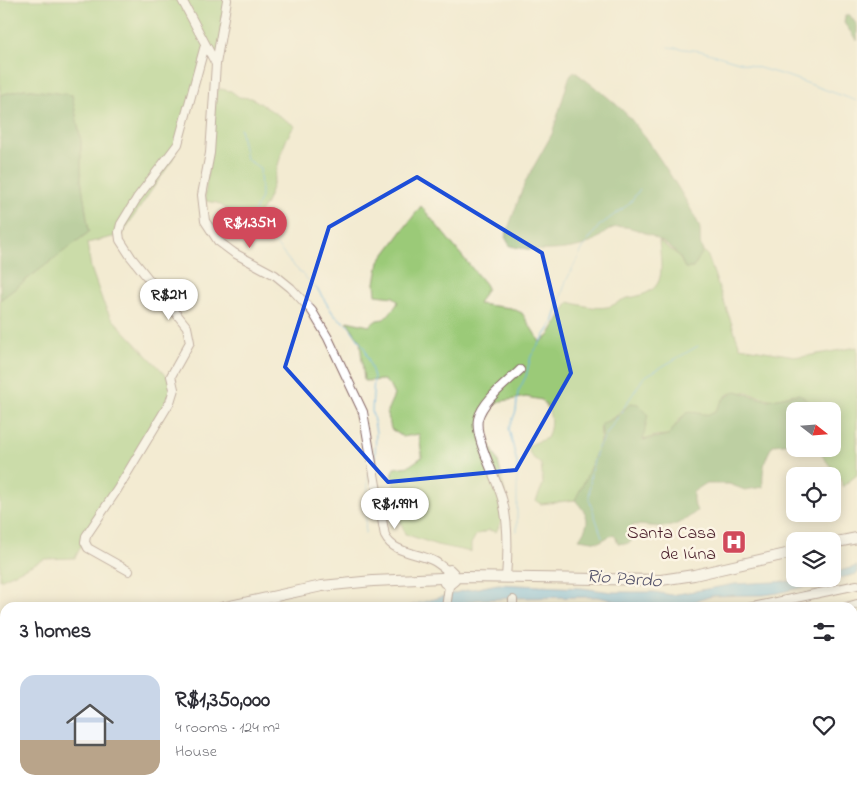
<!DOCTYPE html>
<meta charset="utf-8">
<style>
body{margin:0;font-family:"Indie Flower",sans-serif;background:#f2f2f3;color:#2b2b33;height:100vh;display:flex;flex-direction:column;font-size:19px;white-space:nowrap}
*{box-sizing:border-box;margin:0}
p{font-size:16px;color:#7c7c81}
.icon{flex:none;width:28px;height:28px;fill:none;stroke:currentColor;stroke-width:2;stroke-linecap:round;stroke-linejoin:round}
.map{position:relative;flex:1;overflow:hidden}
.details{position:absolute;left:0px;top:602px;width:858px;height:196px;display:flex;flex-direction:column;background:#fff;border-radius:15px 15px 0 0;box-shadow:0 2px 12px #0003}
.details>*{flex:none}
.needle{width:32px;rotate:107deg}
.buttons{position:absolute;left:786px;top:402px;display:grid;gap:10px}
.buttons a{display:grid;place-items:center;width:55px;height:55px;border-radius:10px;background:#fff;box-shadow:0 2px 12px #0003;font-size:25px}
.price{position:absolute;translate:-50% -42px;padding:0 11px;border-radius:18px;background:#fff;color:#222;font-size:16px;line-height:32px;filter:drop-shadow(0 1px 2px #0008)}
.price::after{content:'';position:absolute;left:50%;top:30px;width:15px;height:11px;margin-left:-8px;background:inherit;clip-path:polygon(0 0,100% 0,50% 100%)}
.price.on{background:#d1495b;color:#fff}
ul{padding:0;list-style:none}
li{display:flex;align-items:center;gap:15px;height:125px;padding:0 20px}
li span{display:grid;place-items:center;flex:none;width:140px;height:100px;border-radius:15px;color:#555}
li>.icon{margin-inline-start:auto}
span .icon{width:60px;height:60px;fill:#fffc;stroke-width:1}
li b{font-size:21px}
h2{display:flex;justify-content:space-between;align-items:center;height:60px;padding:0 20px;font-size:21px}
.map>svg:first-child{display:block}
</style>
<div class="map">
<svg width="857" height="798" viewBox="0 0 857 798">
<rect width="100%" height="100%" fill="#fcf5e5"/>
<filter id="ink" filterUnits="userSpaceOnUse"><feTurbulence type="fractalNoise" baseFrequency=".02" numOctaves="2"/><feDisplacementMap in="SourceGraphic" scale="10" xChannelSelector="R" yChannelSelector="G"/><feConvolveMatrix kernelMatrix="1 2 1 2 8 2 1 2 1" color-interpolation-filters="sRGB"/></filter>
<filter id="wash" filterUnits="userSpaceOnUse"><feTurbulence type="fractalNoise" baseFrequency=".0096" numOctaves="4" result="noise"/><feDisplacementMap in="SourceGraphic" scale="20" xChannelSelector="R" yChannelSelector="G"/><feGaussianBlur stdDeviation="1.12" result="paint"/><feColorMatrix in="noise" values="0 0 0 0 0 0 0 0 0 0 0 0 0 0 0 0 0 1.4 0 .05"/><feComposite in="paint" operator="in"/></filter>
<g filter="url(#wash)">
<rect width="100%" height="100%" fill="#f3ebd2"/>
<!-- green -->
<g fill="#9bca78" stroke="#727452">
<path d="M0,0h228l-8,57 -14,-5 -26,90 -9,20 -50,73 -34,8 4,25 12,34 7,14 56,59 10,15 -91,148 -10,20 -30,1 -45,21v-280l89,-68 -8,-53v-38l-9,-46 -48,-6 -24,6z"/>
<path d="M221,89l10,2 8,6 13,1 43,28c-18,19 -19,71 -36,87 -4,3 -14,3 -19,4l-23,-14 -11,-2 -1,-6 12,-105z"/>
<path d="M421,206l64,78 2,4 -9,16 33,4 11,5 18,29 9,-6 20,-34c11,3 26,7 38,5 7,-1 14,-8 21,-9 39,-6 34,-24 31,-57l19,14 7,13h8l10,-17 4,3 33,93 61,10 56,-10v128l-15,12c1,-12 -18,-24 -23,-38h13v-38h-20l-17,-17 -23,6 -27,-8 -17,2 -14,19c-10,5 -20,-4 -31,3 -6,4 -9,14 -15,19l-13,1 -10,4 -22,-32 -7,8 -16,10c5,18 -15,58 -25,74l-34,4 -5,-3 7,-17 -2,-20 -10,-8 -4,-10 20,-8c6,-14 5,-27 -5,-38l-16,-3 -29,5 -14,20 -1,6 16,33 7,31 -5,13 2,15 -6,12 -7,-2 -13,5 -5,9v8l-34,-7 -32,-11 -7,-20 -6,-42 2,-4 15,-2 13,-9 -3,-23 -16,3 -12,-8 -4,-18 7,-16 -5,-10 -5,-5 -20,1 -4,-40 -13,-20 22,5 8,-6 7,-1c4,-4 12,-12 14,-17l-4,-5 -18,-2 -1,-12 4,-21z"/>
<path d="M853,754l4,1v43h-42l-17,-4h54z"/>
<path d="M326,794h126l-1,4h-123z"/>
</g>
<!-- forest -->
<g fill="#7cae68" stroke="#63664a">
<path d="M849,14l8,11v16l-13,-18 1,-7z"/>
<path d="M574,71c19,15 40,29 56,47 22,27 54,76 69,107 3,8 -1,18 4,26l-10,17h-8c-2,-4 -4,-9 -7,-13 -10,-13 -45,-31 -62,-28 -10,3 -17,12 -26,16 -23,9 -56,9 -80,3l-5,-9 20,-55 27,-48 17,-56z"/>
<path d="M24,89l48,6 9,46v38l8,53 -89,68v-205z"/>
<path d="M736,391l31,9 32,-6c7,4 11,10 13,17h-17v32l-22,2c-9,14 -11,26 -10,42l-18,3 -16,-6h-24l-12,8v9l4,10c-27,22 -32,15 -64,14l-1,16 -6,3 -8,-1 -4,-9 -15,8 -20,-3c13,-18 9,-24 -4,-39l10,-20 17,-42 -1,-14 15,-7 15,-14 7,1 10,10 -5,26 25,-5 18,-22c10,-3 18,4 28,0l10,-15z"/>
<path d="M857,628v47l-4,2v-48z"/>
<path d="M237,794h62l-4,4h-58z"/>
<path d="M453,794h56l3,4h-61z"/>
</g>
<!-- water -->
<path fill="#68b4e1" stroke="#596a86" d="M857,566v8l-79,19 -14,2 -52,1 -26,8 -16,2 -40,-2 -33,-7 -81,1 -40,2 -27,7 -47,1 60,-17 36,-7 84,4 30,4h42l18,3 63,-11 97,-5 1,-6z"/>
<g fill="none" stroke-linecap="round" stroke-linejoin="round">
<!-- stream -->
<g stroke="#68b4e1" stroke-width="1">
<path d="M668,47l33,4 86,25 70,25"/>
<path d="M240,128l6,31 14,9 1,29 -9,20 1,6 12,8 26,32 27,27 16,25 15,11 16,23 9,28 -2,34 4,21 -1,25"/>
<path d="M517,531v-68l-8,-34 7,-18 2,-19 8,-16 5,-20 22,-33 13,-42 17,-33 16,-22 30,-22 11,-15"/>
<path d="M365,533l4,-68"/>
<path d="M602,537l-13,-38 2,-28 7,-24 46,-70 54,-31"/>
</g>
</g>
</g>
<g filter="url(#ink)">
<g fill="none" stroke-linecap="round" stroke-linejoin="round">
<defs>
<g id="minor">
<path d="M182,0l34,64"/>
<path d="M227,0l-11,64 -6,89 -8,42 3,26 13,20 16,12 41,22 16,13 21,23 16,27 35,74 22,124c9,18 32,16 49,25 4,2 8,6 13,9"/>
<path d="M450,569l4,4 1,8 -6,5 -5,-3 3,-13z"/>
<path d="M129,571l-41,-23 -3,-6 1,-6 31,-46 53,-88 4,-13 -3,-13 19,-34 -3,-15 -56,-70 -11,-17 -1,-8 2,-8 16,-26 41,-54 27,-99"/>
<path d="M506,578c2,-24 3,-52 -3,-76 -5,-22 -29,-63 -25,-83 5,-19 29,-36 42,-49"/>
<path d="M446,608l3,-22"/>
<path d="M513,608v-8"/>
<path d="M748,608l109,-23"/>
<path d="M843,608l14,-4"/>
<path d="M0,708l5,16"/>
<path d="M852,742l5,1"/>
<path d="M143,794l2,4"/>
<path d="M187,794l3,4"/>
<path d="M214,794l3,4"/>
<path d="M327,794l1,4"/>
<path d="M580,794l15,4"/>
<path d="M675,794l11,4"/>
<path d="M31,795l5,-1"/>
<path d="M13,798l8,-1"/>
<path d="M202,798l4,-4"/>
</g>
<g id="major">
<path d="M832,543l25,-5"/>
<path d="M221,608l101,-22 51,-5 91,-4 197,3 33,-5 101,-23"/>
<path d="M0,627l5,-1"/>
</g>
</defs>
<!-- minor casing -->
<use href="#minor" stroke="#856665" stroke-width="10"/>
<!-- major casing -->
<use href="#major" stroke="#856665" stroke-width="12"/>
<!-- minor -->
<use href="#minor" stroke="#fff" stroke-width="8"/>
<!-- major -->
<use href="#major" stroke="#fff" stroke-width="10"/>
</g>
</g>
<!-- marked area -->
<path d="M0 0H857V798H0ZM417,177l125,76 29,120 -55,97 -128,12 -103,-115 44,-140z" fill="#f3ebd2" fill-opacity=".55" fill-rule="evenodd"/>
<path fill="none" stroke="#1d4ed8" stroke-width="4" stroke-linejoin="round" d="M417,177l125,76 29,120 -55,97 -128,12 -103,-115 44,-140z"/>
<!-- icons -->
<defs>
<symbol id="hospital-square" viewBox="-11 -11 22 22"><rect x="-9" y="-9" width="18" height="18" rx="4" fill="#d1495b" stroke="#fcf5e5"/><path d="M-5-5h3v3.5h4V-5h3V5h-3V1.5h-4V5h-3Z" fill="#fff"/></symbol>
</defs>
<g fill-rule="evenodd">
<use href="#hospital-square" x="720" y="528" width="28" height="28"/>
</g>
<g text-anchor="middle" stroke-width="5" stroke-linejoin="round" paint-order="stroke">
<!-- poi labels -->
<g font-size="18" fill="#4a1f2b" stroke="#fcf5e5" text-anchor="end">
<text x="716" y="538">Santa Casa<tspan x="716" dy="21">de Iúna</tspan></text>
</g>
<!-- water labels -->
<g font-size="19" font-style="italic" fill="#54536b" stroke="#fcf5e5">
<text transform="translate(624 577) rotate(4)" y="7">Rio Pardo</text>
</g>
</g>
</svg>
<div class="buttons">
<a><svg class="needle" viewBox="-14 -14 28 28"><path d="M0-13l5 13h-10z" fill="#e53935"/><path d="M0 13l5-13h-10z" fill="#7c7c81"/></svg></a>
<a><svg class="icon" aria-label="locate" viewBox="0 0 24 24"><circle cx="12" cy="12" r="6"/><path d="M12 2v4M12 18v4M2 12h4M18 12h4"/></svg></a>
<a><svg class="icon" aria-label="layers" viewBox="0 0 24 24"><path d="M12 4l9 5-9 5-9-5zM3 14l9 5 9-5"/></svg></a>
</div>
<b class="price on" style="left:250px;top:249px">R$1.35M</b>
<b class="price" style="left:169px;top:321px">R$2M</b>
<b class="price" style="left:395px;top:530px">R$1.99M</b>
<section class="details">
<h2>3 homes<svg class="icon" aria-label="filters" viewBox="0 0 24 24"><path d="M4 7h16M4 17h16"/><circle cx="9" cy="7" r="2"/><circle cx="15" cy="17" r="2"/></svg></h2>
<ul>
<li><span style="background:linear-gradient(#c9d6e8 65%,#b9a48a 0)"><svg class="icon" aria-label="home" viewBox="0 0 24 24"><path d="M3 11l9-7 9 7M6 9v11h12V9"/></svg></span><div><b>R$1,350,000</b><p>4 rooms · 124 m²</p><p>House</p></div><svg class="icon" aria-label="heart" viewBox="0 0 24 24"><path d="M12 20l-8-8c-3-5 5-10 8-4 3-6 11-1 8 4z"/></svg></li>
</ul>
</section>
</div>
